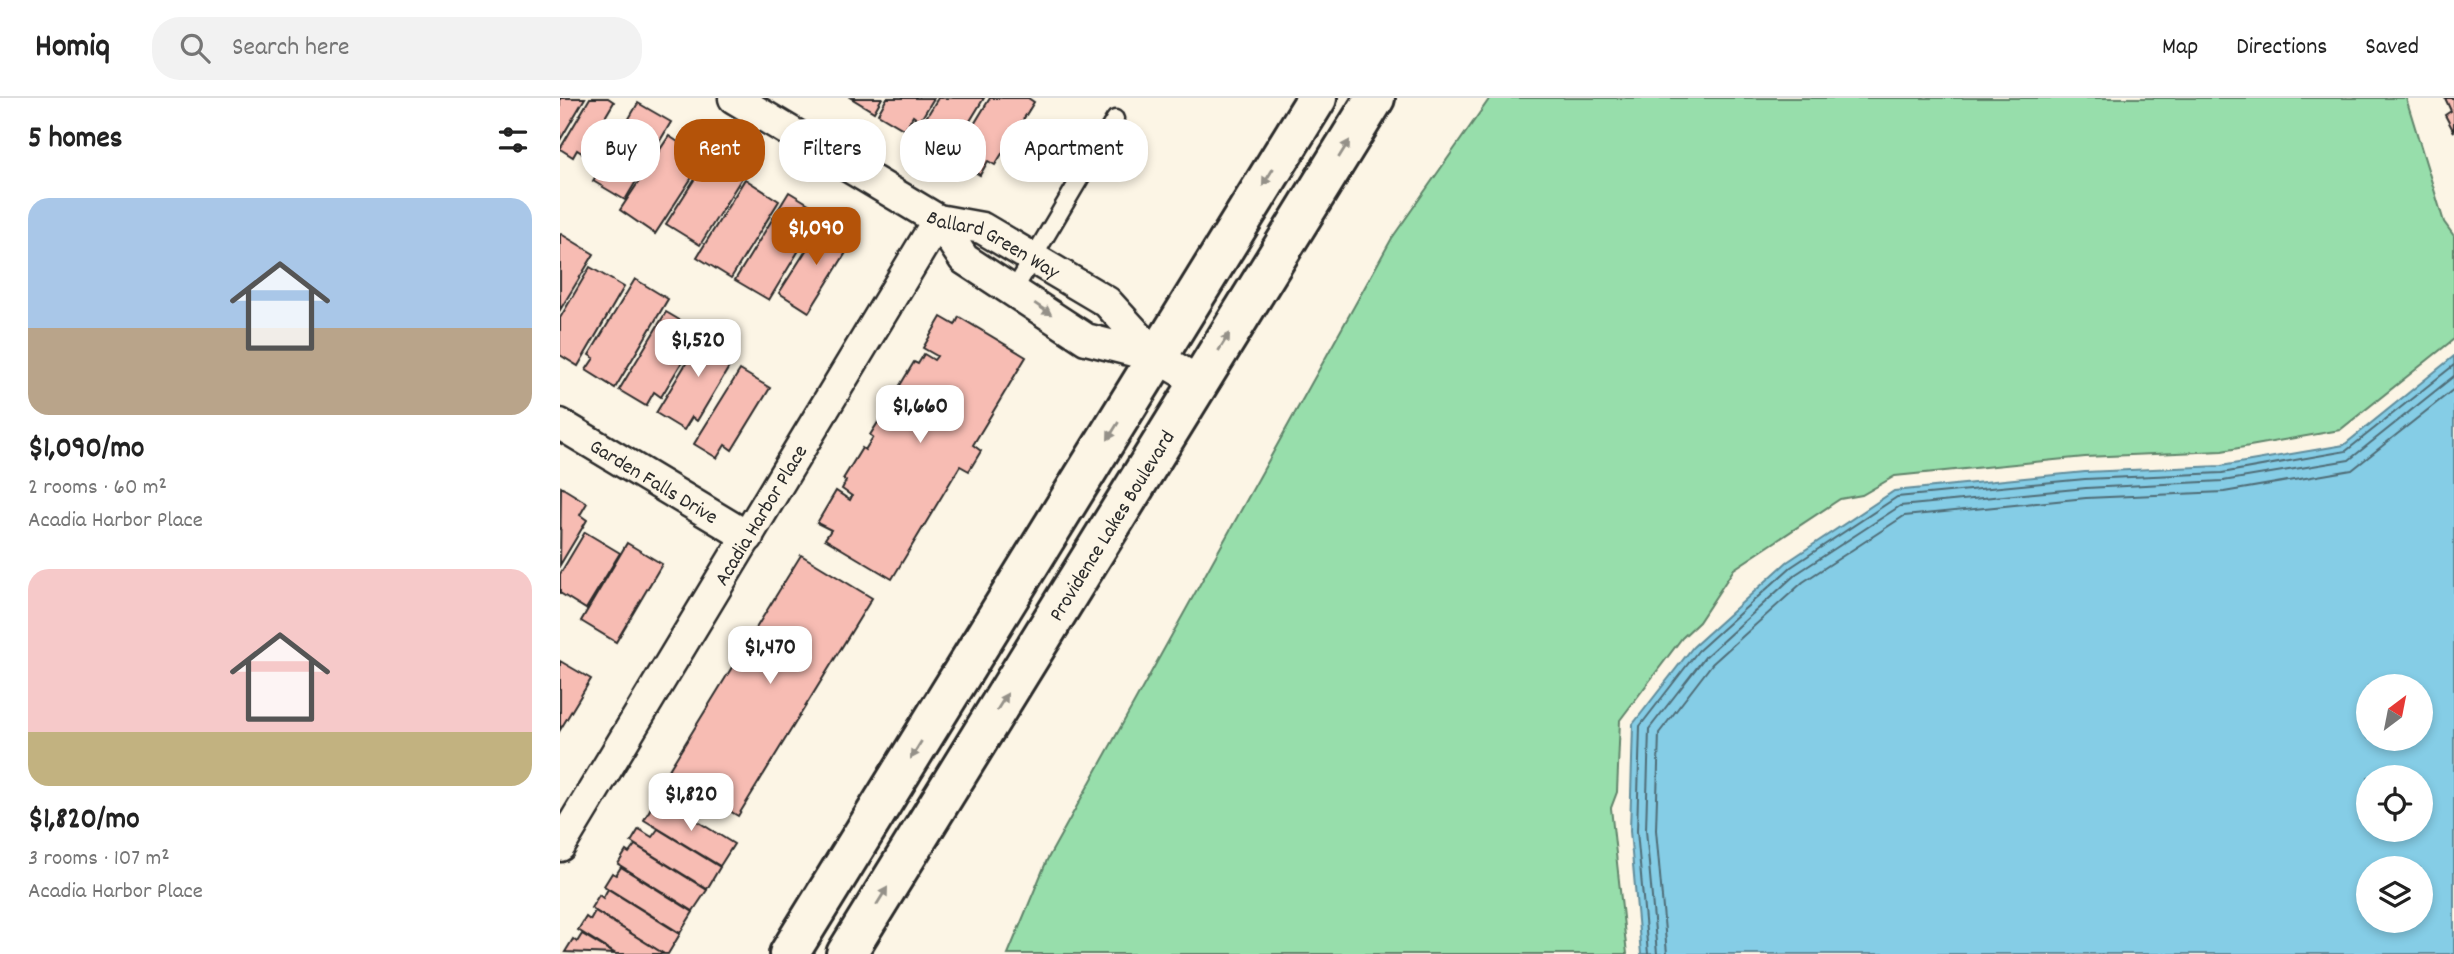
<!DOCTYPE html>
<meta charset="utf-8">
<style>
body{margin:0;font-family:Dekko,sans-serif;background:#f2f2f2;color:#222;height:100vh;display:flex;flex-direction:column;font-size:26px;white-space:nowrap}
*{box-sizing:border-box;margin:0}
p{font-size:23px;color:#767676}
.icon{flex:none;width:38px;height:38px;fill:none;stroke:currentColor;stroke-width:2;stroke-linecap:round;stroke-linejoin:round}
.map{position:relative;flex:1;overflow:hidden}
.panel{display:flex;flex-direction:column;background:#fff;width:560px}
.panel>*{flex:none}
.top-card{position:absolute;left:21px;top:21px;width:665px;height:63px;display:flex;gap:14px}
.needle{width:46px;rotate:32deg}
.buttons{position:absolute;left:1796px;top:576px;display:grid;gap:14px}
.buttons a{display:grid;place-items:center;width:77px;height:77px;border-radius:50%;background:#fff;box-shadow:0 4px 10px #0003;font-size:35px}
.price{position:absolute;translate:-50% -60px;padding:0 16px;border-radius:14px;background:#fff;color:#222;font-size:23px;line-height:46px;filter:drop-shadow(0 2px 4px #0008)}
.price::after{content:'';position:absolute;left:50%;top:42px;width:21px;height:16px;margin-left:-10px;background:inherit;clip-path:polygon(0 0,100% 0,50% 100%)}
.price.current{background:#b45309;color:#fff}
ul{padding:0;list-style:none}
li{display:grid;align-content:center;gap:14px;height:371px;padding:0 28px}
li span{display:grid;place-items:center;height:217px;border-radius:21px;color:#555}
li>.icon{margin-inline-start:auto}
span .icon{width:126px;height:126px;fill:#fffc;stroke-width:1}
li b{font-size:30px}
h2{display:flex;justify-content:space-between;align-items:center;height:84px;padding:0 28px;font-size:30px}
.chip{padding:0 24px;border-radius:28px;background:#fff;box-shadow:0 4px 10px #0003;font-size:24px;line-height:63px}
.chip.current{background:#b45309;color:#fff}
header{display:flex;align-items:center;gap:42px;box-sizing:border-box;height:98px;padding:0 35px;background:#fff;border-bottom:2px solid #e0e0e0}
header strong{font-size:33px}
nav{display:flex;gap:38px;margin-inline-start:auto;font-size:24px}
.search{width:490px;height:63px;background:#f2f2f2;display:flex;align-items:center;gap:18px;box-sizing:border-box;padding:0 24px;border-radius:28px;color:#767676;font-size:26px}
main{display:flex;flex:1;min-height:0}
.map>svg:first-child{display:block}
</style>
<header>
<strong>Homiq</strong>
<div class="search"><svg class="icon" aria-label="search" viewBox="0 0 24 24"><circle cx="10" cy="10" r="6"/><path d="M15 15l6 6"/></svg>Search here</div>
<nav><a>Map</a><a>Directions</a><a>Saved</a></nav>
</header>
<main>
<section class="panel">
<h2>5 homes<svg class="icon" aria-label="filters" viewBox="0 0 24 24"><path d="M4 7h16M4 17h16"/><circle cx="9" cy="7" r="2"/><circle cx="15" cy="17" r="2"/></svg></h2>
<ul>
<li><span style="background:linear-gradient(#a9c7e8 60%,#b9a48a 0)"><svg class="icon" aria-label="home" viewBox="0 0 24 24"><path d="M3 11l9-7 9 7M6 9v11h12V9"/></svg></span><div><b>$1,090/mo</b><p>2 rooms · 60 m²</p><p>Acadia Harbor Place</p></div></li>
<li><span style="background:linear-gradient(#f6c9c9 75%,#c2b280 0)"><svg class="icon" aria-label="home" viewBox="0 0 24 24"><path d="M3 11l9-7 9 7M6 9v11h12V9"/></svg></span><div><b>$1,820/mo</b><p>3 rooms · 107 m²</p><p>Acadia Harbor Place</p></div></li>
</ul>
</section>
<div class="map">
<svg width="1894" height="856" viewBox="0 0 1894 856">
<rect width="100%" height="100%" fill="#fcf5e5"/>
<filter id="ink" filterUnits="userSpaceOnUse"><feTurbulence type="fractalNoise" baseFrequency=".0143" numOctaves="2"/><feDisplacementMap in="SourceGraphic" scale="14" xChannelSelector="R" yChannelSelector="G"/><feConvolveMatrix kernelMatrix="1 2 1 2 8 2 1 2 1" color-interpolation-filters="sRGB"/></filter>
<g filter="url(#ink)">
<!-- green -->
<path fill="#97deab" stroke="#61846b" stroke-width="2" d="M930,0h916l38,124 10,14v103l-114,91 -118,21 -137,6 -190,19 -33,19 -22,4 -106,70 -35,53 -17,16 -62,82 -3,72 -6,16 16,146h-619l39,-94 345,-622z"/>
<!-- water -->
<path fill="#85cde6" stroke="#618c9b" stroke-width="2" fill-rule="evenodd" d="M1894,258v598h-813l-11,-123 3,-107 60,-77 94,-85 107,-71 191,-19 136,-6 123,-21zM1808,588h52v52h-52zM1808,679h52v53h-52zM1808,770h52v52h-52z"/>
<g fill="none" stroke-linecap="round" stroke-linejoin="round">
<!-- shore -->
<g stroke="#4f6c76" stroke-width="2">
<path d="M1088,856l-11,-123 3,-105 58,-75 93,-84 106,-70 188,-18 137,-6 124,-22 108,-86"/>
<path d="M1097,856l-11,-124 3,-101 56,-72 91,-83 104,-68 186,-18 137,-7 126,-21 105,-84"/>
<path d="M1107,856l-11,-124 3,-97 53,-69 91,-82 101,-66 182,-18 138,-6 128,-22 102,-81"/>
</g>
</g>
<!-- building -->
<g fill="#f7bcb3" stroke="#2b2b2b" stroke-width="2">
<path d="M0,0h25l-25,42z"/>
<path d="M30,0h18l6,4 -10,17 14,8 -22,35 -19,-12 -4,7 -13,-8z"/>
<path d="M291,0h31l-8,14z"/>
<path d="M327,0h47l-14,23 -7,-5 -8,14 -27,-16z"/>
<path d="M378,0h46l-28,46 -6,-4 -7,13 -28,-17z"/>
<path d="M430,0h38l6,4 -39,63 -7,-4 -8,14 -27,-16z"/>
<path d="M1885,0h9v34l-9,-17 6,-4z"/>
<path d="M78,5l33,19 -46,78 -32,-19z"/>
<path d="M109,38l35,23 -49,75 -35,-24z"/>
<path d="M155,49l33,21 -48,77 -34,-21z"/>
<path d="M185,81l34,22 -48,77 -34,-21z"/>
<path d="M229,94l33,20 -53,88 -34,-20z"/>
<path d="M266,121l22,14 -8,13 7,5 -38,61 -30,-19z"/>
<path d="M1,136l33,20 -34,56v-75z"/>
<path d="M30,169l34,20 -46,79 -18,-11v-37z"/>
<path d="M75,181l33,20 -53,89 -29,-18 8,-12 -5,-3z"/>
<path d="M106,214l34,20 -39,65 -7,-5 -8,14 -27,-16z"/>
<path d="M381,219l14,8 4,-8 67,40 -53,88 8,6 -12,20 -9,-5 -68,113 -67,-40 6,-9 -14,-7 19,-32 14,9 2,-4 -10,-7 4,-8 -3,-2 19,-31 3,2 8,-13 -3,-2 19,-30 3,2 7,-13 -3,-2 18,-30 4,2 6,-10 10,6 3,-4 -14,-8z"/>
<path d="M150,226l24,14 -9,13 10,6 -38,64 -5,-4 -8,13 -28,-17z"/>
<path d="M180,272l30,18 -38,62 -7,-5 -8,13 -23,-14z"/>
<path d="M1,389l26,16 -7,12 7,5 -27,45z"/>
<path d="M25,434l35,21 -34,56 -26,-16v-19z"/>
<path d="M67,445l35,21 -46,78 -35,-21z"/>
<path d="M241,457l71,43 -134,218 -71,-43z"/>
<path d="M0,563l31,18 -31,51z"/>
<path d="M111,707l63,39 -14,22 -76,-46 8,-14 13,8z"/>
<path d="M79,731l13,8 6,-8 62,38 -13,22 -76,-47z"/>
<path d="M75,747l72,45 -14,21 -75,-47 8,-13 3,2z"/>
<path d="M61,769l72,45 -13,21 -76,-47 8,-13 4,2z"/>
<path d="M48,791l72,45 -12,20h-4l-73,-46 8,-13 4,3z"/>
<path d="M35,813l69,43h-48l-38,-24 8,-13 4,3z"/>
<path d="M22,836l33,20 -50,-2 8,-13 4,3z"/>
</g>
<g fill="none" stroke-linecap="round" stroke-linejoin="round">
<defs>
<path id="service" d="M454,192l101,-171"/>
<g id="minor">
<path id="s1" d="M174,0l204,122 44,8 125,74 50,55 -71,-18 -122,-80 -26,-39"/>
<path d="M597,259l42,25"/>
<path id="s2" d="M0,326l188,113"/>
<path id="s3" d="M0,748l378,-626"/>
</g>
<g id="tertiary">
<path d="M229,856l528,-856"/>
<path id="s4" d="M286,856l529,-856"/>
</g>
</defs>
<!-- service casing -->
<use href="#service" stroke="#2b2b2b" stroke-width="21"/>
<!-- minor casing -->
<use href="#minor" stroke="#2b2b2b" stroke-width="35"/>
<!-- tertiary casing -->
<use href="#tertiary" stroke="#2b2b2b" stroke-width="44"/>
<!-- service -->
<use href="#service" stroke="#fcf5e5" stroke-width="16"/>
<!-- minor -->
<use href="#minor" stroke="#fcf5e5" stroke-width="30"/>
<!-- tertiary -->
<use href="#tertiary" stroke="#fcf5e5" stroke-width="38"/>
</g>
<!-- one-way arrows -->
<defs><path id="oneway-solid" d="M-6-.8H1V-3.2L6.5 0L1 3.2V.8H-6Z" transform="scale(1.75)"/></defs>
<g fill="#949088">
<use href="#oneway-solid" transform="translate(784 51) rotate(-58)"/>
<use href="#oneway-solid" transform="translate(708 79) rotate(122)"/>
<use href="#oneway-solid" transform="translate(483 211) rotate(34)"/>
<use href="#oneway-solid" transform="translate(664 244) rotate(-58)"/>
<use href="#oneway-solid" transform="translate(553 333) rotate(122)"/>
<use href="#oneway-solid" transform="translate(442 604) rotate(-58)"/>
<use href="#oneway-solid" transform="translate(356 652) rotate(122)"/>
<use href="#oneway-solid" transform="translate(322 798) rotate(-58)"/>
</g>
</g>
<g text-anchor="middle" stroke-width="7" stroke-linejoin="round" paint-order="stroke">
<!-- street labels -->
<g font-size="21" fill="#2b2b2b" stroke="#fcf5e5">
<text dy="7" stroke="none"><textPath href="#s1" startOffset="299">Ballard Green Way</textPath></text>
<text dy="7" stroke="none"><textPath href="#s2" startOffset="110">Garden Falls Drive</textPath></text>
<text dy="7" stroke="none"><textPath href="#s3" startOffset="387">Acadia Harbor Place</textPath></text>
<text dy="7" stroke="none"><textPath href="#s4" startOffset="504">Providence Lakes Boulevard</textPath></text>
</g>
</g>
</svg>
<div class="buttons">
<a><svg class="needle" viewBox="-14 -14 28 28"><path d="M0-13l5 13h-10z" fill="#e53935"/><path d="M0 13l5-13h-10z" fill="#767676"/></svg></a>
<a><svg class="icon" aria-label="locate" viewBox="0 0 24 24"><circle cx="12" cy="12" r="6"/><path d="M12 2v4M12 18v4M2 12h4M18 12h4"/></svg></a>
<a><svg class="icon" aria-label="layers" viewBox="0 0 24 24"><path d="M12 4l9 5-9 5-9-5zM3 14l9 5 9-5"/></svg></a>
</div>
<b class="price current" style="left:256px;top:169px">$1,090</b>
<b class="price" style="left:138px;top:281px">$1,520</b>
<b class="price" style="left:360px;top:347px">$1,660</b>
<b class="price" style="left:210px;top:588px">$1,470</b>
<b class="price" style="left:131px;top:735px">$1,820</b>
<div class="top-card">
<a class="chip">Buy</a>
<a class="chip current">Rent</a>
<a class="chip">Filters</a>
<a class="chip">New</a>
<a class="chip">Apartment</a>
</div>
</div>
</main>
